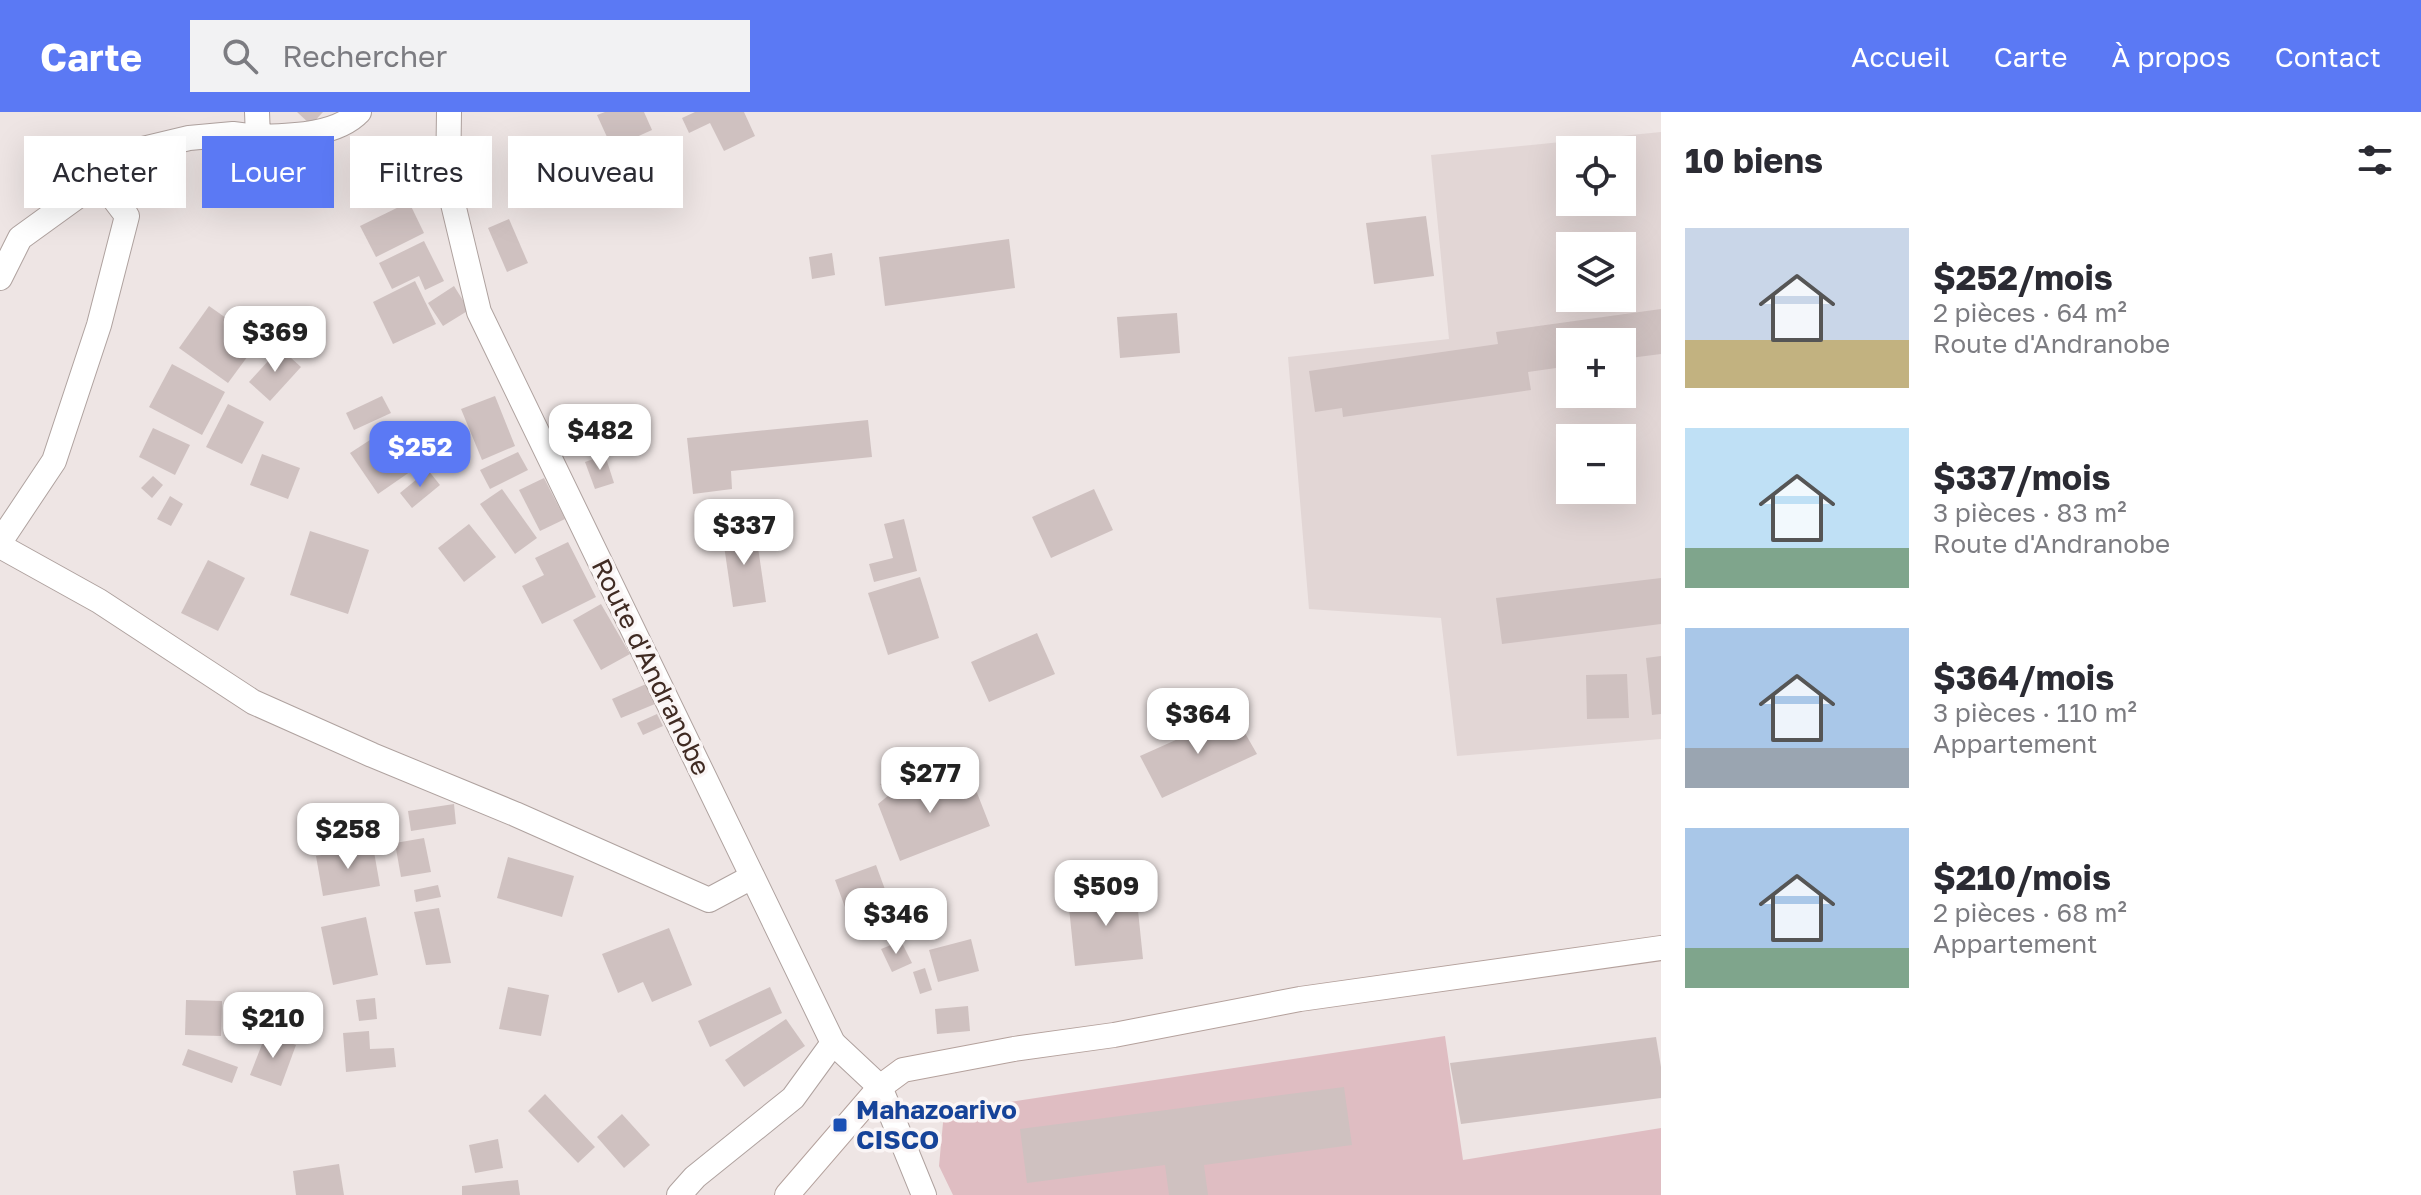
<!DOCTYPE html>
<html lang="fr">
<meta charset="utf-8">
<style>
body{margin:0;font-family:"Golos Text",sans-serif;background:#f2f2f3;color:#2b2b33;height:100vh;display:flex;flex-direction:column;font-size:30px;white-space:nowrap}
*{box-sizing:border-box;margin:0}
p{font-size:26px;color:#7c7c81}
.icon{flex:none;width:44px;height:44px;fill:none;stroke:currentColor;stroke-width:2;stroke-linecap:round;stroke-linejoin:round}
.map{position:relative;flex:1;overflow:hidden}
.panel{display:flex;flex-direction:column;background:#fff;width:760px}
.panel>*{flex:none}
.guide{position:absolute;left:24px;top:24px;width:760px;height:72px;display:flex;gap:16px}
.controls{position:absolute;left:1556px;top:24px;display:grid;gap:16px}
.controls a{display:grid;place-items:center;width:80px;height:80px;border-radius:0px;background:#fff;box-shadow:0 8px 32px #0002;font-size:40px}
.price{position:absolute;translate:-50% -68px;padding:0 18px;border-radius:16px;background:#fff;color:#222;font-size:26px;line-height:52px;filter:drop-shadow(0 2px 4px #0008)}
.price::after{content:'';position:absolute;left:50%;top:48px;width:24px;height:18px;margin-left:-12px;background:inherit;clip-path:polygon(0 0,100% 0,50% 100%)}
.price.on{background:#5b79f4;color:#fff}
ul{padding:0;list-style:none}
li{display:flex;align-items:center;gap:24px;height:200px;padding:0 24px}
li span{display:grid;place-items:center;flex:none;width:224px;height:160px;border-radius:0px;color:#555}
li>.icon{margin-inline-start:auto}
span .icon{width:96px;height:96px;fill:#fffc;stroke-width:1}
li b{font-size:34px}
h2{display:flex;justify-content:space-between;align-items:center;height:96px;padding:0 24px;font-size:34px}
.tag{padding:0 28px;border-radius:0px;background:#fff;box-shadow:0 8px 32px #0002;font-size:28px;line-height:72px}
.tag.on{background:#5b79f4;color:#fff}
header{display:flex;align-items:center;gap:48px;box-sizing:border-box;height:112px;padding:0 40px;background:#5b79f4;color:#fff}
header strong{font-size:38px}
nav{display:flex;gap:44px;margin-inline-start:auto;font-size:28px}
.search{width:560px;height:72px;background:#f2f2f3;display:flex;align-items:center;gap:20px;box-sizing:border-box;padding:0 28px;border-radius:0px;color:#7c7c81;font-size:30px}
main{display:flex;flex:1;min-height:0}
.map>svg:first-child{display:block}
</style>
<header>
<strong>Carte</strong>
<div class="search"><svg class="icon" aria-label="search" viewBox="0 0 24 24"><circle cx="10" cy="10" r="6"/><path d="M15 15l6 6"/></svg>Rechercher</div>
<nav><a>Accueil</a><a>Carte</a><a>À propos</a><a>Contact</a></nav>
</header>
<main>
<div class="map">
<svg width="1661" height="1083" viewBox="0 0 1661 1083">
<rect width="100%" height="100%" fill="#eee5e4"/>
<!-- built -->
<path fill="#e2d6d5" fill-rule="evenodd" d="M1661,20v607l-204,17 -16,-138 -132,-9 -21,-252 161,-18 -18,-184zM1570,38h52v52h-52zM1570,134h52v52h-52zM1570,230h52v52h-52zM1570,326h52v52h-52z"/>
<!-- green -->
<path fill="#dfbdc2" d="M1445,924l18,124 198,-32v67h-708l-14,-29 5,-54z"/>
<!-- building -->
<g fill="#cfc1c0">
<path d="M297,0h26l-12,13z"/>
<path d="M605,0h39l8,18 -40,18 -15,-33z"/>
<path d="M695,0h49l11,24 -31,15 -14,-28 -21,10 -7,-15z"/>
<path d="M409,90l15,31 -48,24 -16,-31z"/>
<path d="M1426,104l8,60 -60,8 -8,-61z"/>
<path d="M509,107l19,44 -21,9 -19,-44z"/>
<path d="M1009,127l6,49 -130,18 -6,-49z"/>
<path d="M424,129l20,40 -19,9 -6,-14 -27,13 -13,-26z"/>
<path d="M832,141l3,22 -23,4 -3,-22z"/>
<path d="M415,169l21,43 -43,20 -20,-42z"/>
<path d="M454,174l15,24 -26,16 -15,-23z"/>
<path d="M209,194l50,35 -31,42 -49,-35z"/>
<path d="M1661,197v45l-39,5v-17h-52v24l-42,6 3,18 -188,27 -1,-9 -27,4 -6,-41 189,-27 -2,-12z"/>
<path d="M1177,201l3,40 -60,5 -3,-41z"/>
<path d="M280,236l21,19 -31,34 -21,-19z"/>
<path d="M172,252l53,28 -23,43 -53,-28z"/>
<path d="M382,284l9,17 -37,17 -8,-17z"/>
<path d="M495,284l20,50 -33,14 -21,-51z"/>
<path d="M228,292l36,18 -22,42 -36,-17z"/>
<path d="M868,308l4,37 -141,14 1,18 -39,5 -6,-56z"/>
<path d="M390,315l27,40 -39,27 -28,-41z"/>
<path d="M153,316l37,17 -15,30 -36,-18z"/>
<path d="M518,340l10,18 -38,19 -10,-19z"/>
<path d="M262,342l38,14 -12,31 -38,-14z"/>
<path d="M605,343l9,28 -19,6 -10,-27z"/>
<path d="M428,358l12,15 -28,23 -12,-15z"/>
<path d="M153,364l10,9 -11,13 -11,-10z"/>
<path d="M544,366l21,41 -25,12 -21,-41z"/>
<path d="M502,377l35,49 -22,16 -35,-50z"/>
<path d="M1094,377l19,41 -62,28 -19,-41z"/>
<path d="M170,384l13,8 -12,22 -14,-7z"/>
<path d="M904,407l13,52 -43,11 -5,-18 24,-6 -9,-34z"/>
<path d="M469,412l27,33 -32,25 -26,-34z"/>
<path d="M755,415l11,75 -33,5 -11,-75z"/>
<path d="M310,419l59,19 -21,64 -58,-19z"/>
<path d="M568,430l28,55 -54,27 -20,-38 22,-11 -9,-17z"/>
<path d="M208,448l37,18 -27,53 -37,-18z"/>
<path d="M920,465l19,61 -51,17 -20,-62z"/>
<path d="M1661,466v46l-159,20 -6,-46z"/>
<path d="M601,492l29,50 -29,16 -28,-50z"/>
<path d="M1037,521l18,41 -66,28 -18,-40z"/>
<path d="M1661,544v58l-9,1 -6,-57z"/>
<path d="M1627,562l2,44 -42,1 -1,-44z"/>
<path d="M646,572l9,20 -34,14 -9,-19z"/>
<path d="M657,602l6,12 -20,9 -6,-12z"/>
<path d="M1234,602l23,40 -95,44 -22,-42z"/>
<path d="M932,666l11,13 29,-11 18,46 -90,35 -22,-57 11,-9 -9,-11 16,-4 13,7z"/>
<path d="M454,692l2,20 -45,7 -3,-20z"/>
<path d="M424,726l7,34 -30,5 -6,-34z"/>
<path d="M373,734l7,40 -57,10 -7,-40z"/>
<path d="M508,745l66,19 -12,41 -65,-19z"/>
<path d="M876,753l21,57 -41,15 -21,-57z"/>
<path d="M438,773l3,12 -25,5 -2,-12z"/>
<path d="M1136,779l7,68 -68,7 -7,-68z"/>
<path d="M439,796l12,55 -25,2 -12,-53z"/>
<path d="M366,805l12,58 -45,10 -12,-58z"/>
<path d="M669,816l23,57 -40,17 -9,-20 -25,11 -16,-39z"/>
<path d="M971,827l8,32 -41,11 -9,-32z"/>
<path d="M901,829l11,22 -20,9 -11,-23z"/>
<path d="M925,856l7,22 -12,4 -7,-22z"/>
<path d="M508,875l41,8 -8,41 -42,-7z"/>
<path d="M770,875l12,26 -72,34 -12,-26z"/>
<path d="M375,886l2,21 -18,2 -3,-21z"/>
<path d="M186,888l36,1 -1,35 -36,-1z"/>
<path d="M968,894l2,25 -33,3 -2,-25z"/>
<path d="M786,907l19,27 -61,41 -19,-27z"/>
<path d="M369,919l1,18 24,-1 2,19 -50,5 -3,-39z"/>
<path d="M266,922l30,11 -15,41 -31,-11z"/>
<path d="M1656,925l5,30v31l-200,26 -11,-61z"/>
<path d="M188,937l50,18 -6,16 -50,-18z"/>
<path d="M1344,975l8,58 -148,20 4,30h-39l-4,-30 -138,18 -7,-54z"/>
<path d="M545,982l50,53 -17,16 -50,-52z"/>
<path d="M622,1002l28,31 -26,23 -27,-31z"/>
<path d="M498,1027l5,29 -28,5 -6,-28z"/>
<path d="M339,1052l5,31h-48l-3,-24z"/>
<path d="M518,1068l2,15h-58v-9z"/>
</g>
<g fill="none" stroke-linecap="round" stroke-linejoin="round">
<defs>
<g id="street">
<path d="M257,0l1,25c31,-1 78,-1 101,-25"/>
<path d="M449,0l-1,71 31,129 354,731 47,44 44,108"/>
<path d="M0,166l20,-40 123,-89 46,-11 44,-4 25,3"/>
<path d="M0,430l54,-81 45,-136 28,-109 -28,-37"/>
<path d="M0,434l99,55 154,101 119,53 143,59 194,86 43,-23"/>
<path d="M679,1083l16,-18 98,-79 40,-55"/>
</g>
<path id="secondary" d="M787,1083l93,-108 23,-17 111,-21 100,-14 186,-36 361,-51"/>
</defs>
<!-- street casing -->
<use href="#street" stroke="#afa29f" stroke-width="26"/>
<!-- secondary casing -->
<use href="#secondary" stroke="#b4a19c" stroke-width="26"/>
<!-- street -->
<use href="#street" stroke="#fff" stroke-width="24"/>
<!-- secondary -->
<use href="#secondary" stroke="#fff" stroke-width="24"/>
</g>
<!-- markers -->
<rect fill="#1a4fb4" stroke="#faf5f5" stroke-width="3" x="832" y="1005" width="16" height="16" rx="4"/>
<g text-anchor="middle" stroke-width="7" stroke-linejoin="round" paint-order="stroke">
<!-- street labels -->
<g font-size="26" fill="#402b23" stroke="#faf5f5">
<text transform="translate(651 555) rotate(64)" y="9">Route d'Andranobe</text>
</g>
<!-- transit labels -->
<g font-size="26" font-weight="bold" fill="#164399" stroke="#faf5f5" text-anchor="start">
<text x="856" y="1007">Mahazoarivo<tspan x="856" dy="30">CISCO</tspan></text>
</g>
</g>
</svg>
<div class="controls">
<a><svg class="icon" aria-label="locate" viewBox="0 0 24 24"><circle cx="12" cy="12" r="6"/><path d="M12 2v4M12 18v4M2 12h4M18 12h4"/></svg></a>
<a><svg class="icon" aria-label="layers" viewBox="0 0 24 24"><path d="M12 4l9 5-9 5-9-5zM3 14l9 5 9-5"/></svg></a>
<a>+</a>
<a>−</a>
</div>
<b class="price" style="left:275px;top:262px">$369</b>
<b class="price" style="left:600px;top:360px">$482</b>
<b class="price on" style="left:420px;top:377px">$252</b>
<b class="price" style="left:744px;top:455px">$337</b>
<b class="price" style="left:1198px;top:644px">$364</b>
<b class="price" style="left:930px;top:703px">$277</b>
<b class="price" style="left:348px;top:759px">$258</b>
<b class="price" style="left:1106px;top:816px">$509</b>
<b class="price" style="left:896px;top:844px">$346</b>
<b class="price" style="left:273px;top:948px">$210</b>
<div class="guide">
<a class="tag">Acheter</a>
<a class="tag on">Louer</a>
<a class="tag">Filtres</a>
<a class="tag">Nouveau</a>
</div>
</div>
<section class="panel">
<h2>10 biens<svg class="icon" aria-label="filters" viewBox="0 0 24 24"><path d="M4 7h16M4 17h16"/><circle cx="9" cy="7" r="2"/><circle cx="15" cy="17" r="2"/></svg></h2>
<ul>
<li><span style="background:linear-gradient(#c9d6e8 70%,#c2b280 0)"><svg class="icon" aria-label="home" viewBox="0 0 24 24"><path d="M3 11l9-7 9 7M6 9v11h12V9"/></svg></span><div><b>$252/mois</b><p>2 pièces · 64 m²</p><p>Route d'Andranobe</p></div></li>
<li><span style="background:linear-gradient(#bfe0f5 75%,#7fa58c 0)"><svg class="icon" aria-label="home" viewBox="0 0 24 24"><path d="M3 11l9-7 9 7M6 9v11h12V9"/></svg></span><div><b>$337/mois</b><p>3 pièces · 83 m²</p><p>Route d'Andranobe</p></div></li>
<li><span style="background:linear-gradient(#a9c7e8 75%,#9aa5b1 0)"><svg class="icon" aria-label="home" viewBox="0 0 24 24"><path d="M3 11l9-7 9 7M6 9v11h12V9"/></svg></span><div><b>$364/mois</b><p>3 pièces · 110 m²</p><p>Appartement</p></div></li>
<li><span style="background:linear-gradient(#a9c7e8 75%,#7fa58c 0)"><svg class="icon" aria-label="home" viewBox="0 0 24 24"><path d="M3 11l9-7 9 7M6 9v11h12V9"/></svg></span><div><b>$210/mois</b><p>2 pièces · 68 m²</p><p>Appartement</p></div></li>
</ul>
</section>
</main>
